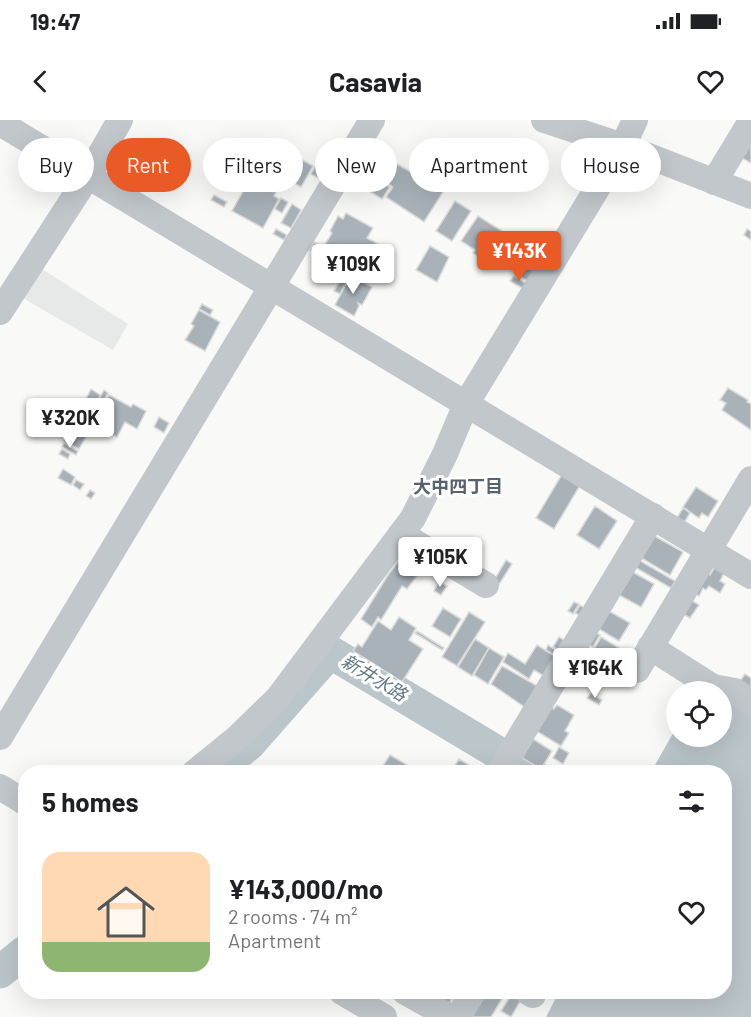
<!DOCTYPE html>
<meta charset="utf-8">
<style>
body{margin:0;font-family:Barlow,"Noto Sans JP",sans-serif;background:#f2f2f2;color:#202124;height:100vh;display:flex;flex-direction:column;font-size:22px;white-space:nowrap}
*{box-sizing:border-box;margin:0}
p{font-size:20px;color:#757577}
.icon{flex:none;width:33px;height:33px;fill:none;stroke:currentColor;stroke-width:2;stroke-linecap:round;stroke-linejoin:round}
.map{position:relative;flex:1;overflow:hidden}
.details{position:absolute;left:18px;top:645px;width:714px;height:234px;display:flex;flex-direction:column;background:#fff;border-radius:24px;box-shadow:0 6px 24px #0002}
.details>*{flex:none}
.hud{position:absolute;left:18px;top:18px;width:716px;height:54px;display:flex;gap:12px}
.buttons{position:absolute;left:666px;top:561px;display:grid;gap:12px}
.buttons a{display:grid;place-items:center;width:66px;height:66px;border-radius:50%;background:#fff;box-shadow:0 6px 24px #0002;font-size:30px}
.price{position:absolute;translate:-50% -51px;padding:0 14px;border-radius:6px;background:#fff;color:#222;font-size:20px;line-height:39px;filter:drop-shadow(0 2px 3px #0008)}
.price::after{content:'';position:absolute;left:50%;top:36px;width:18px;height:14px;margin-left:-9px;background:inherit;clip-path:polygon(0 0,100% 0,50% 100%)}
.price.active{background:#e95a27;color:#fff}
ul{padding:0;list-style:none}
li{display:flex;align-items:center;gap:18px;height:150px;padding:0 24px}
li+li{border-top:2px solid #e0e0e0}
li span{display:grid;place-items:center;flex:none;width:168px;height:120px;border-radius:18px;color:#555}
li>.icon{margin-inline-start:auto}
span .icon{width:72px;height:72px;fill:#fffc;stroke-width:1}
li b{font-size:26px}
h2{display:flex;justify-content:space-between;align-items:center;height:72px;padding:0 24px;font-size:26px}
.pill{padding:0 21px;border-radius:27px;background:#fff;box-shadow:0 6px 24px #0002;font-size:21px;line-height:54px}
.pill.active{background:#e95a27;color:#fff}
.status{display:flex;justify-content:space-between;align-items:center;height:42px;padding:0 30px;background:#fff;direction:ltr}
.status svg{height:16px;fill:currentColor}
header{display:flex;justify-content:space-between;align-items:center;height:78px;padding:0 24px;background:#fff;font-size:27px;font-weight:700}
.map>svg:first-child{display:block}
</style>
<div class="status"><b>19:47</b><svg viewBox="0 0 49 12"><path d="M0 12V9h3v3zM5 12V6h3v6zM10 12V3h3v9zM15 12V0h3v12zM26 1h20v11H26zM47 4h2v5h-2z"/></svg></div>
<header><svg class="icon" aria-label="back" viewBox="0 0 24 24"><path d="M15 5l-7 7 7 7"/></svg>Casavia<svg class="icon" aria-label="heart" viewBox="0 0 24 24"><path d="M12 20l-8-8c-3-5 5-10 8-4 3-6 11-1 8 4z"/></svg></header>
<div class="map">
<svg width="751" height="897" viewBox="0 0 751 897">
<rect width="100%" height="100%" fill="#f9f9f7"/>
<!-- built -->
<path fill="#e7e8e8" d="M39,147l89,57 -15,26 -92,-53z"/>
<!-- water -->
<path fill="#bbc6cb" d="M722,578l29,14v305h-205l13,-25h165v-220h-73l25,-44v8h46z"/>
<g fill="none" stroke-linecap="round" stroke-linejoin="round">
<!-- river -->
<g stroke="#bbc6cb" stroke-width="33">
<path d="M514,642l17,10"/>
<path d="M215,652l34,-28 81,-92 170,102"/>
<path d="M0,852l26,-21"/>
</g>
</g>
<!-- building -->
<g fill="#a9b2b9" stroke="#dbdbd9" stroke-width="1.5">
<path d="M751,17v26l-11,-6z"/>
<path d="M283,29l30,17 -12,21 -29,-17z"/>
<path d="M318,41l12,7 -7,13 -12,-7z"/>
<path d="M397,44l24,14 1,-2 21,16 -19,30 -38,-25 7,-10 -13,-8 8,-13 6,3z"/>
<path d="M253,49l22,12 -3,5 -22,-12z"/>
<path d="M251,57l25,15 -2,4 5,3 -16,29 -31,-17z"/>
<path d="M374,57l16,10 -8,12 -16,-10z"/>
<path d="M214,75l13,7 -3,5 -13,-7z"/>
<path d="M281,78l7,4 -6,11 -7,-4z"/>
<path d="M455,81l16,10 -19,30 -16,-10z"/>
<path d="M292,84l9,6 -10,18 -10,-5z"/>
<path d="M346,93l27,15 -6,10 15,8 -12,22 -25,-14 -1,2 -20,-10 8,-13 -2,-2 8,-15 5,3z"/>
<path d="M478,96l38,24 -8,11 6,4 -10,14 -14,-9 -2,3 -15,-10 2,-3 -14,-9z"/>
<path d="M276,109l11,6 -3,5 -11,-6z"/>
<path d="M747,109l4,2v9l-7,-5z"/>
<path d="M314,122l12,7 -5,8 -11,-7z"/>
<path d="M430,126l19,11 -12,25 -21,-12z"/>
<path d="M527,133l14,9 -12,20 -15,-9z"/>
<path d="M339,139l7,4 -6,11 -7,-4z"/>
<path d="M345,152l5,2 -10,20 -6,-3z"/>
<path d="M351,155l21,12 -10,18 -4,-2 1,3 -5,10 -19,-11z"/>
<path d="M514,156l13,8 -3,5 -14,-8z"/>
<path d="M202,184l11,6 -3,5 -11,-6z"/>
<path d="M199,190l21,12 -15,29 -20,-11 9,-14 -3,-2z"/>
<path d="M728,268l20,12 -1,2 4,2v26l-29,-20 4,-7 -6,-3z"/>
<path d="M91,269l9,6 -4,13 -11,-7z"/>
<path d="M104,270l4,3 -5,9 -4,-3z"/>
<path d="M109,275l22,12 2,-3 13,7 -9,18 -12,-7 -8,15 -24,-14 7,-13 -3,-2 4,-6 3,2z"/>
<path d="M84,282l11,6 -7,13 -11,-7z"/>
<path d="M159,297l10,6 -5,10 -10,-6z"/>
<path d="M74,304l14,9 -9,16 -15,-8z"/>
<path d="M64,323l14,8 -2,4 -14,-8z"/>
<path d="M62,329l8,5 -2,5 -9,-5z"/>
<path d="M63,349l12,8 -4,8 -13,-7z"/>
<path d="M564,351l18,11 -28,47 -18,-11z"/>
<path d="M76,360l8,4 -4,6 -7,-5z"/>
<path d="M696,367l22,14 -10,16 -6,-4 -3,5 -16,-11z"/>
<path d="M90,370l5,3 -4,6 -5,-3z"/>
<path d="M595,386l22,15 -18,28 -22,-14z"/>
<path d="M683,388l7,5 -8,13 -7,-5z"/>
<path d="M651,414l32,18 -13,23 -32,-19z"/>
<path d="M409,427l19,15 -2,2 4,3 -7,8 -3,-3 -13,17 -5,-3 -21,34 -3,-3 -6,10 -11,-8 27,-44z"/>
<path d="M637,439l38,22 -4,7 -38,-22z"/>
<path d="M506,440l6,4 -14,22 -5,-4z"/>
<path d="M716,445l9,6 -5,10 5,3 -5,9 -11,-7 -3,4 -3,-2 -4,8 -7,-4 12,-21 6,4z"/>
<path d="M631,451l23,13 -13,23 -24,-13z"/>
<path d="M439,462l8,4 -6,9 -7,-4z"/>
<path d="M688,478l11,7 -9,13 -10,-6z"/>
<path d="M574,482l5,2 -6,10 -5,-3z"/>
<path d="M580,485l4,3 -5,7 -4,-2z"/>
<path d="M443,488l18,11 -11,18 -18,-11z"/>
<path d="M609,491l21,12 -11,18 -20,-12z"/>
<path d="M469,492l16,10 -28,44 -15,-9z"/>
<path d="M399,497l17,11 -7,12 14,9 -21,33 -49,-31 5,-7 4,3 16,-26 13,9z"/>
<path d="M591,510l9,5 -7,12 -9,-5z"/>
<path d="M417,511l27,17 -2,2 -27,-17z"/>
<path d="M559,517l5,3 -6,10 -5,-3z"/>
<path d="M601,517l28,17 -9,16 -3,-1 -9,16 -13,-8 9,-16 -13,-7z"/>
<path d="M475,519l14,9 -17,28 -14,-9z"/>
<path d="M537,525l19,12 -12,19 -10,-6 -5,9 -26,-17 5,-9 17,11z"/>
<path d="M548,525l10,7 -2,4 -10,-6z"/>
<path d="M489,528l15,9 -16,27 -14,-9z"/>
<path d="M578,533l18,11 -12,20 -18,-11z"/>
<path d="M502,546l37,21 -13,21 -35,-24z"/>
<path d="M745,554l6,4v15l-13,-9z"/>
<path d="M591,573l11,7 -3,5 -12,-7z"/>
<path d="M557,585l17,10 -9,16 4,2 -8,13 -28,-17 15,-23 6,3z"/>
<path d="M533,619l19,12 -11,18 -19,-11z"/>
<path d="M559,627l10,6 -6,11 -10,-6z"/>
<path d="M390,635l29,17h-40z"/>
<path d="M459,639l18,11 -1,2h-25z"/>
<path d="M438,872h18l-7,12 -14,-8z"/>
<path d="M484,872h22l-15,25h-19z"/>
<path d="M513,872l9,6 -11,19 -10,-6z"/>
</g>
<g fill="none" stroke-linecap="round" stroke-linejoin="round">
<!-- minor -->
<g stroke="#c2c7cb" stroke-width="26">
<path d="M544,0l79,26 128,50"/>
<path d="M0,3l751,453"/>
<path d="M714,62l37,-61"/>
<path d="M0,192l88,-136 32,-56"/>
<path d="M401,414l85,51"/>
<path d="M650,527l63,40 22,4 16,11"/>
<path d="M637,550l114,-191"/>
<path d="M0,617l372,-617"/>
<path d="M195,652l43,-35 40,-39 135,-180 32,-64 21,-50 157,-258 12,-26"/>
<path d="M499,652l154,-256"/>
<path d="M0,667l26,16"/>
<path d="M342,872l42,25"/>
<path d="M405,872l45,25"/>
<path d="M528,872l5,3"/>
<path d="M458,897l15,-25"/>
</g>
</g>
<g text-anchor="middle" stroke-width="6" stroke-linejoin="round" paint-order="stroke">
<!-- neighbourhood labels -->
<g font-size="18" font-weight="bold" fill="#56626e" stroke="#fff">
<text x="458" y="373">大中四丁目</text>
</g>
<!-- water labels -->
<g font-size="18" font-style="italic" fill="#637a83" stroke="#fff">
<text transform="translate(374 558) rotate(31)" y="6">新井水路</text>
</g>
</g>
</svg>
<div class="buttons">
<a><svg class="icon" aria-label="locate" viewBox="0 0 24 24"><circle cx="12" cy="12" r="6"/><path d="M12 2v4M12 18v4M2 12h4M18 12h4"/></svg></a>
</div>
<b class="price active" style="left:519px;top:162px">¥143K</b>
<b class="price" style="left:353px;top:175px">¥109K</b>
<b class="price" style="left:70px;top:329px">¥320K</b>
<b class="price" style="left:440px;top:468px">¥105K</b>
<b class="price" style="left:595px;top:579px">¥164K</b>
<div class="hud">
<a class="pill">Buy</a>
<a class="pill active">Rent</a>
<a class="pill">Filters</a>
<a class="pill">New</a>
<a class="pill">Apartment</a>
<a class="pill">House</a>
</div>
<section class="details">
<h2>5 homes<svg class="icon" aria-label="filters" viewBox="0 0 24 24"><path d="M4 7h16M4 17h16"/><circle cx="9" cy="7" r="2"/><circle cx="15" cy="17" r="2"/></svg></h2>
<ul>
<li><span style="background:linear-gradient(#ffd9b3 75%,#8fb573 0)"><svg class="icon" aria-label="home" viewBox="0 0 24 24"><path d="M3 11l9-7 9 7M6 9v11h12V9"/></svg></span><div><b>¥143,000/mo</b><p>2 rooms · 74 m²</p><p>Apartment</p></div><svg class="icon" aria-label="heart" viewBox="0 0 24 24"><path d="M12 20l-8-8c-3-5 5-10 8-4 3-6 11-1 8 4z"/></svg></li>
</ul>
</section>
</div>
